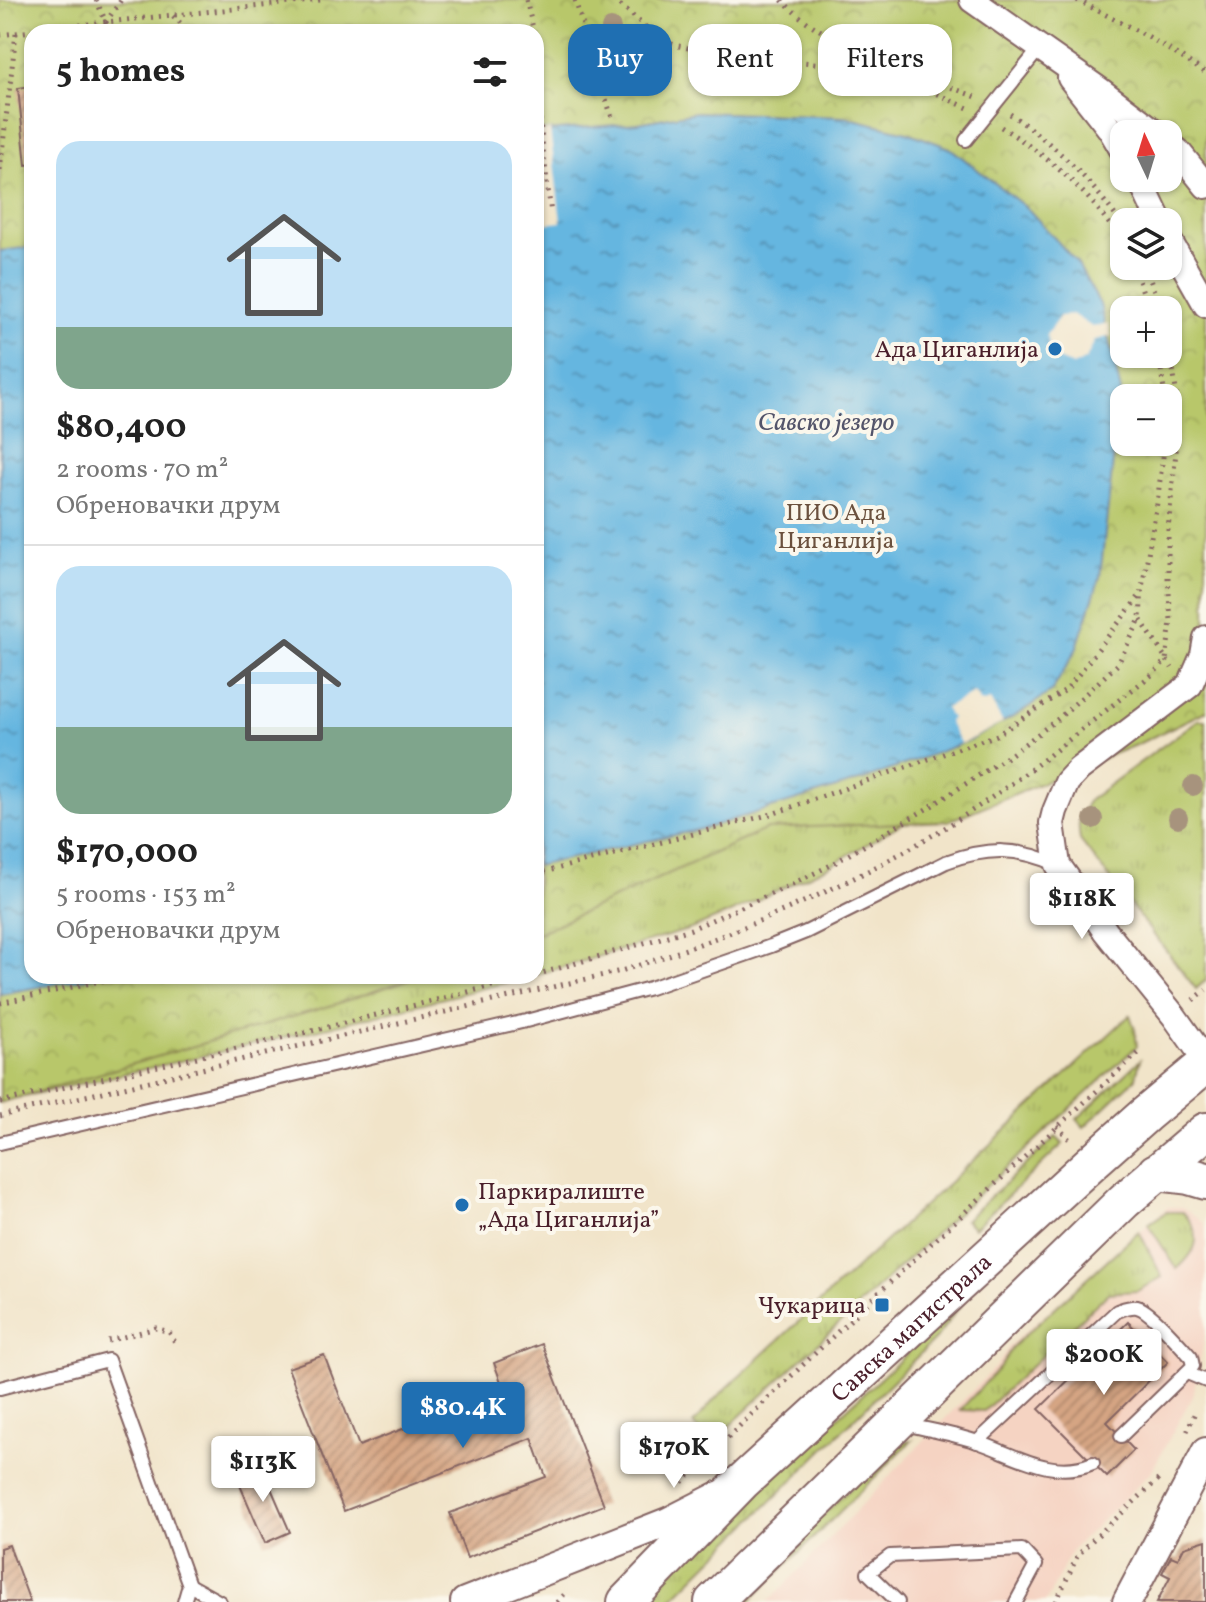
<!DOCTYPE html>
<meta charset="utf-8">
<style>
body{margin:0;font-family:Vollkorn,serif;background:#f6f6f6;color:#222;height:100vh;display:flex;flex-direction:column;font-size:30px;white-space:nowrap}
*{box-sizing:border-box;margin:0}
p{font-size:26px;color:#767676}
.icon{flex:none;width:44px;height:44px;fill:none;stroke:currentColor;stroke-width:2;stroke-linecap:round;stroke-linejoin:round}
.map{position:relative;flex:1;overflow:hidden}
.side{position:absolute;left:24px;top:24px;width:520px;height:960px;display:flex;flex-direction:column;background:#fff;border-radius:24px;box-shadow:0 2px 6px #0004}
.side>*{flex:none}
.hud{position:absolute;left:568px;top:24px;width:518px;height:72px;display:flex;gap:16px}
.needle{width:52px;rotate:356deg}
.buttons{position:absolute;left:1110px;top:120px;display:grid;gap:16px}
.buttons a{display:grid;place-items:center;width:72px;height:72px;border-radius:16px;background:#fff;box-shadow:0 2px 6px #0004;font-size:40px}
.price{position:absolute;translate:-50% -68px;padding:0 18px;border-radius:8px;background:#fff;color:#222;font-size:26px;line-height:52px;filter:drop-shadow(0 2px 4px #0008)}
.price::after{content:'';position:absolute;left:50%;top:48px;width:24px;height:18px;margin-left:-12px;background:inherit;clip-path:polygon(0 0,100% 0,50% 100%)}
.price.selected{background:#1f6fb2;color:#fff}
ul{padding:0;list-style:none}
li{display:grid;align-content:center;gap:16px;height:424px;padding:0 32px}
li+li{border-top:2px solid #e0e0e0}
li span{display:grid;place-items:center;height:248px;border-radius:24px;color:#555}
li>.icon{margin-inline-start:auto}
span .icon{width:144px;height:144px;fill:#fffc;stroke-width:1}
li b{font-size:34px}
h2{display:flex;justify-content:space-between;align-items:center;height:96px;padding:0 32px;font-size:34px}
.chip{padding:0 28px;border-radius:24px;background:#fff;box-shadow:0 2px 6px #0004;font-size:28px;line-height:72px}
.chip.selected{background:#1f6fb2;color:#fff}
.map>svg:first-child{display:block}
</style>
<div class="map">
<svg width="1206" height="1602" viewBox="0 0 1206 1602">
<defs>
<pattern id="grass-tufts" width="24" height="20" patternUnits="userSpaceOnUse" patternTransform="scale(2)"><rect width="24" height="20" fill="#b8c76a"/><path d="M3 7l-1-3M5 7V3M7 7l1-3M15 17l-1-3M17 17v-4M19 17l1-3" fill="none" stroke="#a0aa5c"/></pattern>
<pattern id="park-crowns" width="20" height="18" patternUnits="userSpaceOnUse" patternTransform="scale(2)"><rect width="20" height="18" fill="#b8c76a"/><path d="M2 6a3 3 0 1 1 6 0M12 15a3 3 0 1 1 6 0" fill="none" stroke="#a0aa5c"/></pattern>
<pattern id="water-ripples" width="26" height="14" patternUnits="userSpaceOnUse" patternTransform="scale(2)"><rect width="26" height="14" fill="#65b6e0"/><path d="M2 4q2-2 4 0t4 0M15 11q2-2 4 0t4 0" fill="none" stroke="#5593b6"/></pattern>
<pattern id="building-hatch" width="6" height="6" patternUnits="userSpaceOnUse" patternTransform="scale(2)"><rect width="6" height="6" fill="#d5a583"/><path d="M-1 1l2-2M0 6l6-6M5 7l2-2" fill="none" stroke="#af866b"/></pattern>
</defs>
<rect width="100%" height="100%" fill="#fbf7ec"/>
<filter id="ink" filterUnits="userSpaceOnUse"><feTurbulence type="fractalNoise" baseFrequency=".0125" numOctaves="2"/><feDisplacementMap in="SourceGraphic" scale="16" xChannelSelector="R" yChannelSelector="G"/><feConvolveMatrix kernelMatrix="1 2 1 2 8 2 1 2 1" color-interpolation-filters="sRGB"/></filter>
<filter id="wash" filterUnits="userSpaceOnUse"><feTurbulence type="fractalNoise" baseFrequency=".006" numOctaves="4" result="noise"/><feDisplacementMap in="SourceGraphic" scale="32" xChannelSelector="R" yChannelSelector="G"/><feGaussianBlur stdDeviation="1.8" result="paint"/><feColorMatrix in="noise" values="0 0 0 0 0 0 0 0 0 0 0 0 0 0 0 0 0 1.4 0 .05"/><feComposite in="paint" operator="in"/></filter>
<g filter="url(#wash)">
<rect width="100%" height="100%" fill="#f1e4c9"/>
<!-- built -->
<path fill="#f5d3c2" d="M1168,1207h14l21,15 3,6v103l-13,64 -42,77 -79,78 -26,52h-278l229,-237 13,-20z"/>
<!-- grass -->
<g fill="url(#grass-tufts)" stroke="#81734a" stroke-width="2">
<path d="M1198,720h8v260l-10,9 -116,-149c-3,-19 -1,-24 9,-40z"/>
<path d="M933,805l-102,60 -99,47 -41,17 -155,46v-109l171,-38z"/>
<path d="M98,976h434l-216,54 -316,72z"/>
<path d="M1130,1015l5,15 2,16 -427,398 -17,-20 22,-25z"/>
<path d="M1140,1060l-4,18 -52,49 -7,-8z"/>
<path d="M1056,1137l7,7 -89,84 -9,-8z"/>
<path d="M1166,1212h17c20,23 16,38 -6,57l-29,-45z"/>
<path d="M1139,1231l23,46 -25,14 -29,2 -124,118 -24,-1 40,-43 13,-21z"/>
<path d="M963,1302l-28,37 -266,263h-26l44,-46z"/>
<path d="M912,1440l-163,162h-17l166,-159z"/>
</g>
<!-- park -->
<path fill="url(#park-crowns)" stroke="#81734a" stroke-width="2" fill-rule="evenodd" d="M0,0h1206v711l-68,33 -190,77 -181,8 -231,105v-902h-504v944h387l-86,29 -333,98zM1124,134h44v44h-44zM1124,222h44v44h-44zM1124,310h44v44h-44zM1124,398h44v44h-44z"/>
<!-- water -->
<g fill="url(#water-ripples)" stroke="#586a86" stroke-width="2">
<path d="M696,112l149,5 62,15 43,16 79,62 48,53 23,41 21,87 -21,186 -24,73 -24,41 -37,25 -47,25 -102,38 -160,49 -170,38v-734l102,-9z"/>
<path d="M32,247v729h66l-98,18v-743z"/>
</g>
<!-- pier -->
<g fill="#f1e4c9">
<path d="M550,130l11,92 -16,2 -9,-74v-18z"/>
<path d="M1072,314l20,13 17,-3 3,12 -17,4 -9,19 -13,7 -21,-10 -6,-21 14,-19z"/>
<path d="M974,693l7,10 9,-3 13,23 -42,21 -13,-22 3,-4 -6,-10z"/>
</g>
<g id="blocks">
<!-- building -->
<g fill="url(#building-hatch)">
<path d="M32,86v78l-6,1 -8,-77z"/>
<path d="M1128,1322l40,40 -61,60 27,28 -27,27 -68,-68z"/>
<path d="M542,1344l62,161 -137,53 -17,-45 96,-36 -14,-39 -188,73 -56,-143 36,-13 35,91 145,-56 -10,-27z"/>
<path d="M261,1465l29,67 -25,11 -29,-67z"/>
<path d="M1206,1540v62h-49l13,-25 -8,-4 9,-17 7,3 6,-12z"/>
<path d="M9,1545l21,57h-30v-54z"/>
</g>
</g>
</g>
<g filter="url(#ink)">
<use href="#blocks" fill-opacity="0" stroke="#846462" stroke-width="2"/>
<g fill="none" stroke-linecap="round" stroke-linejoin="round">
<defs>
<g id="service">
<path d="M966,140l74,-92"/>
<path d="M0,1143l526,-122 124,-33 121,-42 35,-14 140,-70c41,-15 72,-15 112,3"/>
<path d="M1187,1373l19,8"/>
<path d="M0,1388l108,-28 81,225 -5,17"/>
<path d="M904,1424c25,6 50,10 74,18 38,13 74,38 115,21"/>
<path d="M977,1442l140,-131c6,-2 13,-5 20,-4 12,2 44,39 54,50l2,9 -72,70"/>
<path d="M189,1585l31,17"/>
<path d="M898,1602l-30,-29 22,-17 132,-6 14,15 -20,37"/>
</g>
<g id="minor">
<path d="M972,0l128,90 58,44"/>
<path d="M1070,78l40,51 14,24"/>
<path d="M1168,143l10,8 28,35"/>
<path d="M1139,178l21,44"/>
<path d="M1168,238l38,67"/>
<path d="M1206,638l-3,17 -13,30 -111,84 -12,13 -12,29 -3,12 6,42 48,67 68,84 32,45"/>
</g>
<g id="tertiary">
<path d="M465,1602l203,-80 53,-27"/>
<path d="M1127,1602l79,-150"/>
</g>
<g id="primary">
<path d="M1156,1172l33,4 17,5"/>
<path id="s1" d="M626,1602l116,-120 349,-319 54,-48 61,-51"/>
<path d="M713,1602l411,-401 82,-70"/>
</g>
</defs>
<!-- service casing -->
<use href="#service" stroke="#846462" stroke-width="16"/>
<!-- minor casing -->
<use href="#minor" stroke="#846462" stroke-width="28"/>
<!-- tertiary casing -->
<use href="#tertiary" stroke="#846462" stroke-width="32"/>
<!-- primary casing -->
<use href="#primary" stroke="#846462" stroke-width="40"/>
<!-- path -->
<g stroke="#846462" stroke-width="5" stroke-dasharray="2 6" stroke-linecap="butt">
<path d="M96,0l10,22 15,-22"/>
<path d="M526,0l8,32"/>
<path d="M575,0l38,121"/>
<path d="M614,0l41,35 19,10 38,8 131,13 32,5 29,8 64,29"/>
<path d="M782,0c41,46 137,74 194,97"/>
<path d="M1077,0l72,37 57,36"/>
<path d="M173,16l17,16"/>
<path d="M0,35l106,-13 215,-22"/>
<path d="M536,63l5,69 10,82"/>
<path d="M1010,114c46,31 83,68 114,114"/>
<path d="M1001,127c50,31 93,69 123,119"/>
<path d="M0,170l16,-137"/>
<path d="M1134,266l15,44"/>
<path d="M1145,266l16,44"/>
<path d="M1159,354l6,44"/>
<path d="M1141,620l31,48"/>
<path d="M536,874l236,-60 225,-79 70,-46 74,-95"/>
<path d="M536,975l155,-46 89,-39 51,-25 102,-60 77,-50 49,-37 59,-54 22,-45 2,-31 15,-85 8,-61"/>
<path d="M1193,1000l13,-10"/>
<path d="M0,1003l123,-27"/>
<path d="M0,1102l316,-72 216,-54"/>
<path d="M0,1116l621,-145c125,-40 248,-92 358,-165 61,-40 115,-88 174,-132l13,-14 5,-39 -3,-43v-48l9,-88v-26l-1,-26 -8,-57"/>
<path d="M1057,1126l12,13"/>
<path d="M108,1341l48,-13 13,4 6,10"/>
<path d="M1187,1431l9,-21"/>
<path d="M682,1482c150,-147 304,-291 460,-432"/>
<path d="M557,1602l8,-8"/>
<path d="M1056,1602l21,-45 9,-11 74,-68"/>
</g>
<!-- service -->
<use href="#service" stroke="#fff" stroke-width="12"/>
<!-- minor -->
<use href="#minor" stroke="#fff" stroke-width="24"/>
<!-- tertiary -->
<use href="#tertiary" stroke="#fff" stroke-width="28"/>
<!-- primary -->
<use href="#primary" stroke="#fff" stroke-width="36"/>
</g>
<!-- trees -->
<g fill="#a7937d">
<circle cx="611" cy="28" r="10"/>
<circle cx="1193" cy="786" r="10"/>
<circle cx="1178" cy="818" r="10"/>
<circle cx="1093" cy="819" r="10"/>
</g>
</g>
<!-- markers -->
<g fill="#1f6fb2" stroke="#fbf7ec" stroke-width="3">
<circle cx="1055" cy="349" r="8"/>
<circle cx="462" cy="1205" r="8"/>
<rect x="874" y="1297" width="16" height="16" rx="4"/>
</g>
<g text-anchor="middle" stroke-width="8" stroke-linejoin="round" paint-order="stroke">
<!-- poi labels -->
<g font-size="24" fill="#4a1f2b" stroke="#fbf7ec" text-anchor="end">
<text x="1039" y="357">Ада Циганлија</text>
<text x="478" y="1199" text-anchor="start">Паркиралиште<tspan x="478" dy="28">„Ада Циганлија”</tspan></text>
<text x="866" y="1313">Чукарица</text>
</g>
<!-- park labels -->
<g font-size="24" fill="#6b513e" stroke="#fbf7ec">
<text x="836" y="520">ПИО Ада<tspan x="836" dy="28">Циганлија</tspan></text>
</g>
<!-- street labels -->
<g font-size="24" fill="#4a1f2b" stroke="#fbf7ec">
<text dy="8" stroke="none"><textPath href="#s1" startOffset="396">Савска магистрала</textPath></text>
</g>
<!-- water labels -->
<g font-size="26" font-style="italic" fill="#53546a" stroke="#fbf7ec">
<text x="826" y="430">Савско језеро</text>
</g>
</g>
</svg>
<div class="buttons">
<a><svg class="needle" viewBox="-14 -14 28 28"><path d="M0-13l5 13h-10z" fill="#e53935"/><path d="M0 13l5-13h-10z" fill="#767676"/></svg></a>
<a><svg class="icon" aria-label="layers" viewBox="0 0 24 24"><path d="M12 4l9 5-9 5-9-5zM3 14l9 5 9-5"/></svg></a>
<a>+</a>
<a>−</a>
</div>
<b class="price" style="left:1082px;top:941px">$118K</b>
<b class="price" style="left:1104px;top:1397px">$200K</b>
<b class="price selected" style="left:463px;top:1450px">$80.4K</b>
<b class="price" style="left:674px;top:1490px">$170K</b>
<b class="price" style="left:263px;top:1504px">$113K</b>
<div class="hud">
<a class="chip selected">Buy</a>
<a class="chip">Rent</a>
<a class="chip">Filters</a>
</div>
<section class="side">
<h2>5 homes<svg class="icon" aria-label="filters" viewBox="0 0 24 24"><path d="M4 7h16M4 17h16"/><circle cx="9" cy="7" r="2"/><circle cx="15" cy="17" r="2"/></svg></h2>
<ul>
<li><span style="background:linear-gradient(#bfe0f5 75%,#7fa58c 0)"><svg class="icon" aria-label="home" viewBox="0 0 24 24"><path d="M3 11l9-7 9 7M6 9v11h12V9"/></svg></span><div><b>$80,400</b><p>2 rooms · 70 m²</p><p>Обреновачки друм</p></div></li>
<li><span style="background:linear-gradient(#bfe0f5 65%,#7fa58c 0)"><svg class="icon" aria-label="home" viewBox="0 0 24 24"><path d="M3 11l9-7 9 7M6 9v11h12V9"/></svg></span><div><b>$170,000</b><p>5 rooms · 153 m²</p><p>Обреновачки друм</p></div></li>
</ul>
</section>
</div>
